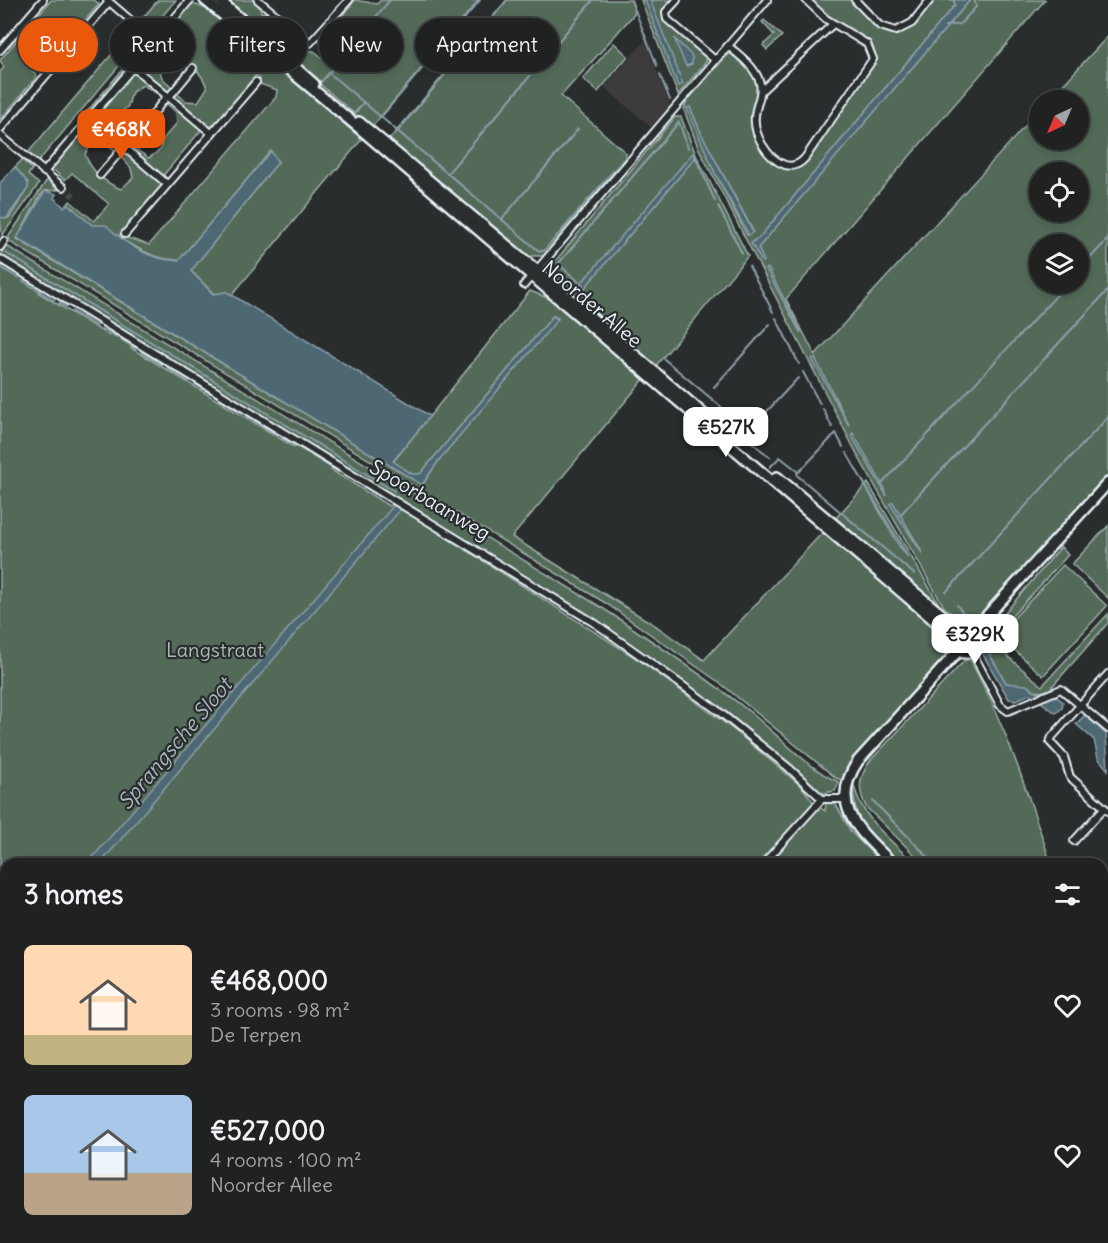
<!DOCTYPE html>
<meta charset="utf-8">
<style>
body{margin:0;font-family:Delius,sans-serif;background:#2d2f2f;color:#f1f3f6;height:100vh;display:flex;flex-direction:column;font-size:22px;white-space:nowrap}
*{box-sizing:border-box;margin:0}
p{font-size:20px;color:#a2a4a5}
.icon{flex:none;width:33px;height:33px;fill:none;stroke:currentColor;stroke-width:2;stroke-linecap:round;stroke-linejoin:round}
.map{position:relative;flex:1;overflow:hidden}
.drawer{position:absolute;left:0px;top:858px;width:1108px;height:386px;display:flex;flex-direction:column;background:#202222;border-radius:18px 18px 0 0;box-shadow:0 3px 9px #0003,0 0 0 2px #3d3f40}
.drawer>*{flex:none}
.banner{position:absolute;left:18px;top:18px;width:600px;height:54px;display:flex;gap:12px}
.needle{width:39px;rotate:224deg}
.buttons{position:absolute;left:1029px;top:90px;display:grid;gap:12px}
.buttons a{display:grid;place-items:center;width:60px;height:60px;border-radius:50%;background:#202222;box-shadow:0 3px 9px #0003,0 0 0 2px #3d3f40;font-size:30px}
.price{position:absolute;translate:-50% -51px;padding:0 14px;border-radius:12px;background:#fff;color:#222;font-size:20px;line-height:39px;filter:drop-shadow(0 2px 3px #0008)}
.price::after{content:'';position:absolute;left:50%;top:36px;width:18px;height:14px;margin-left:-9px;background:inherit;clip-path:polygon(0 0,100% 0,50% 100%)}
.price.current{background:#ea580c;color:#fff}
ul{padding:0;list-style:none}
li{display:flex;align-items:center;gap:18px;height:150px;padding:0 24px}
li span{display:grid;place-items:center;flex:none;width:168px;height:120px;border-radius:9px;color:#555}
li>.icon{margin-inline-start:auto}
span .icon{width:72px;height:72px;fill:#fffc;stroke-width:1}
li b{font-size:26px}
h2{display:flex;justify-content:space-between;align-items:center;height:72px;padding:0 24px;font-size:26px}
.pill{padding:0 21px;border-radius:27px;background:#202222;box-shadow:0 3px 9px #0003,0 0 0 2px #3d3f40;font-size:21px;line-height:54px}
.pill.current{background:#ea580c;color:#fff}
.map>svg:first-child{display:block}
</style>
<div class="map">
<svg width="1108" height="1243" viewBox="0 0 1108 1243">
<rect width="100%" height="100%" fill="#2a2d2e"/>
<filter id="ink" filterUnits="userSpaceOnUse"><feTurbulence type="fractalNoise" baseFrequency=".0167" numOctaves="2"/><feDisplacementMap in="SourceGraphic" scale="12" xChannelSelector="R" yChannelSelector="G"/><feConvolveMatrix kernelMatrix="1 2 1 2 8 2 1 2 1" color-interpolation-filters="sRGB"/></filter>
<g filter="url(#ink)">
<!-- built -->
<path fill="#3e3b3a" d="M645,41l25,64 -19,22 -47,-40z"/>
<!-- green -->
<g fill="#526a58" stroke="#9daea8" stroke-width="1.5" fill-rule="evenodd">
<path d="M51,0h43l5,4 -40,47 -6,-5 -21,24 5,6 -37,44v-48l4,-5 -4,-7z"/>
<path d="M158,0h18l-25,29 -10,-9z"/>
<path d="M222,0h32l5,5 2,7 9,2 33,28 2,9h9l11,9 13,-14 -9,-8 13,-15 -3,-3 16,-20 22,4 4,-4h98l-108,128z"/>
<path d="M507,0h124l4,13 -74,83 65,57 -1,7 -80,96h-13l-6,3 -138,-118z"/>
<path d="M641,0h31l-9,11 2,10 41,36v5l-28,33z"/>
<path d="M809,0h43l18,19 31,13 13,-8 20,-24h20l1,5 -196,233 -6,3 9,16 -4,-9 212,-248h75l-259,299 29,56 224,-244 1,29h38v-40h-29l59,-64v440l-134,147 -11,-1 -19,-15 -85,-149 -161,-311 -14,-37 2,-8 44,-50c13,8 30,23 29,40 -1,9 -7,18 -7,27 0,14 11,27 18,38l27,10 7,-4 71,-104v-7l-11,-12 -33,-20zM690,107l11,26 52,98 -6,4 -32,-62zM1040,172h38v40h-38zM1040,244h38v40h-38z"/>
<path d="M190,3l15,5 27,21 130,110 -130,156 -5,-3 -13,2 -23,-23 87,-109 -8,-10 -91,108c-23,1 -38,-11 -57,-20l3,-3 24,8 127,-148 1,-7 -17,-6v-6l-4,-3 -43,52 -6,-1 -35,-30 3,-4 11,9 12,1 9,-14c-5,-16 -20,-30 -37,-33l-11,12 3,11 10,9 -4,5 -27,-22v-6z"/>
<path d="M764,20l18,16 -15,14 -4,-5 11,-10 -12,-13z"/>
<path d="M135,27l10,8 -108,128 -10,-9z"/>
<path d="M614,43l14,13 -30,36 -15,-13z"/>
<path d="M128,63l2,2 -43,50 -2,-1z"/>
<path d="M131,74h7l24,20 -1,2 -18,-11 -11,7 -4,14 -15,14v10l14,12 -3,2 -26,-23 -2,-6z"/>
<path d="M168,100l34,29 -40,48 -33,-28 2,-3 18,12 12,-9 2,-10 14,-16 -1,-11 -11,-10z"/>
<path d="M675,117h6l15,38 52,101 -94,112 -104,-89 1,-13zM693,154h3l-1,4 -113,133 -4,-4z"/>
<path d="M88,126h6l24,21 -2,4 -18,-11 -5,2 -8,12c6,17 20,29 36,35l12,-11 -2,-10 -11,-12 3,-4 36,29 2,5 -43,51 -8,-7 -18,-5 -24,-21 2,-3 24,20 15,-17 -37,-31 -7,7 -14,-12z"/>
<path d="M22,160l10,9 -4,6 11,9 -37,52 -2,-19 9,1 19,-30v-5l-13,-16z"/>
<path d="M47,180l11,10 -13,1 -5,5 -23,43 402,244 4,1 16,-24 119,-142 -5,-2 -133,158h-8l-19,-12 137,-171 20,8 94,80 -132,158 144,89 48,34 119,-128 110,94 13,14 3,11 -97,112 -9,17 -7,-2 -116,-95 -113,-79 -597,-362 -1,-6z"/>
<path d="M5,245l599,364c50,33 99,66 146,103 25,20 60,59 89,70l-4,9 -17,3c-91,-92 -203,-161 -311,-229 -167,-103 -335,-204 -502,-306l-4,-4z"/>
<path d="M0,263l42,25 -3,5 69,42 4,-5 22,13 -3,5 163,99 3,-4 37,22 -3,5 58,36 3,-3 247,157 95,70 68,57 12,16 11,8 1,-9 9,1 16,29 32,32h-877v374h1096l1,-155 5,5v155h-1108z"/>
<path d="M868,483l74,126 1,5 -110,-93z"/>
<path d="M1108,526v72l-36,-34z"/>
<path d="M1061,547l7,8 -77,84v-10z"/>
<path d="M1063,565l44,41 -64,70 -45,-41z"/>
<path d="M1108,614v9l-59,67 -9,2 -34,-9 -20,-35 5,-6 51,44z"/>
<circle cx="966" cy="641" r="8"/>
<path d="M965,660h5c36,65 58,134 81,204h-127l-58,-57c-9,-18 -7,-30 4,-46z"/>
<path d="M853,782c8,37 36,56 62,82h-14c-29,-29 -49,-37 -48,-82z"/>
</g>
<!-- water -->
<g fill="#4e6873" stroke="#8c9fa8" stroke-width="1.5">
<path d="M645,0h5l33,84 -5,2z"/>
<path d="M954,0h16l-212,248 6,13 -2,1 -11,-19 8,-5 196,-233z"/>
<path d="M674,38l18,18v8l-6,2z"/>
<path d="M690,107l11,26 52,99 -4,3 -34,-62 -28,-65z"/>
<path d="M271,151l7,11 -87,109 22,23 14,-2 5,3 198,121 -37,45 19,13h8l133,-158 5,3 -119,141 -17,25 -405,-247 28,-47 11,3 -2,4 10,9 4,-3 24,21h14c18,18 46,37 73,35z"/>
<path d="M693,153l2,5 -113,133 -4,-4z"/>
<path d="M15,167l13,16v5l-22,31 -6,-2v-34z"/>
<path d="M768,268l33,63 -1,1 -34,-63z"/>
<path d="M815,358l34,67v1l-37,-67z"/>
<path d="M853,433l31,54 3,9 -36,-61z"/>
<path d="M846,452l62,105 -9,-11z"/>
<path d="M893,502l29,50v1l-32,-49z"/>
<path d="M394,505l7,4 -301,355h-13z"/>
<path d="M986,648l20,35 20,2 20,13 10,-2 7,6 -1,6 -6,5 -26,-19 -14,6 -7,-1 -27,-46z"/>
<path d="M1085,715l21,19 2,36 -10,-12 -4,-18 -18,-16z"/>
</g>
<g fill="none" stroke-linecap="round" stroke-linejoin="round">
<!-- stream -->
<g stroke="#8c9fa8" stroke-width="2">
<path d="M390,0l-61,73 210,178h5l79,-91"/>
<path d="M631,0l26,66"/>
<path d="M945,26l15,-2 16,-17 -1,-6"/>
<path d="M536,68l57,-68"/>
<path d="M660,75l10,25"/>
<path d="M319,84l10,-11"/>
<path d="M354,114l9,-11"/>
<path d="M381,117l99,-117"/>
<path d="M397,132l110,-132"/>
<path d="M695,156l20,45"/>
<path d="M447,174l83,-98"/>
<path d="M718,206l24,47"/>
<path d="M501,220l77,-91"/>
<path d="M0,229h1"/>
<path d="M6,253l388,238"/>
<path d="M749,266l24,46"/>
<path d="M0,267l18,11"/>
<path d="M1078,271l30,-32"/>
<path d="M23,281l31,19"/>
<path d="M583,285l-25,-21 121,-142 9,26"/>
<path d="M59,303l8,4"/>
<path d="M72,311l25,15"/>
<path d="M776,318l23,46"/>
<path d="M102,329l14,8"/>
<path d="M122,340l14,9"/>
<path d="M141,352l21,13"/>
<path d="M664,359l86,72 -4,7 24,19"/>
<path d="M167,368l22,14"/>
<path d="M803,372l17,32"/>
<path d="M195,384l14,9"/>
<path d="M714,387l56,-63"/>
<path d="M215,396l25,16"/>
<path d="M823,409l9,18"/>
<path d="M247,416l28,18"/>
<path d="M757,422l41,-44"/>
<path d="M282,438l24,14"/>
<path d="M312,456l26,16"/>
<path d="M770,467l10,-10 19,15 37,-39 7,14"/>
<path d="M797,472l1,4 116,98"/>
<path d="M344,475l16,10"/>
<path d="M881,485l186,-201"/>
<path d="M366,488l13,9"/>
<path d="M900,515l208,-225"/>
<path d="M946,592l162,-175"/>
<path d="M957,605l10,13 10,-2"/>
<path d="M873,801l62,63"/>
<path d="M0,943l6,-7"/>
<path d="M1102,1033l6,5"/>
</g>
<!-- street-tunnel -->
<path stroke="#464a4c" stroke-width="6" stroke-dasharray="6 3" stroke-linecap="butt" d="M63,187l11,9"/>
<defs>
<g id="street">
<path d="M107,0l48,41"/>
<path d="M258,0l52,43 39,-43"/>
<path d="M677,0l-11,12 1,7 48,41"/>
<path d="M855,0l25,26 16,5 16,-8 18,-23"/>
<path d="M728,46c11,9 25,19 31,34 5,13 -3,23 -4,36 -2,18 12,43 30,49 8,2 15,-1 20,-7l68,-99 -6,-15 -41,-25 -20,-19"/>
<path d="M0,50l43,-50"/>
<path d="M133,67l78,66"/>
<path d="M761,91l72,-67"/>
<path d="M169,97l24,-29"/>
<path d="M90,118l77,66"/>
<path d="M0,129l109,-127"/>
<path d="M0,135l63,52"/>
<path d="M126,149l41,-53"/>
<path d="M44,172l146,-172"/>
<path d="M100,175l24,-28"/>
<path d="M125,234l131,-152"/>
<path d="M0,247l4,-6"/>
<path d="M0,259l596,365 121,86 72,58 33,31"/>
<path d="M524,285l243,-285"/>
<path d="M972,652l28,53 8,6 53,-22 47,40"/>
<path d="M1108,674l-56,63 -2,5 14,15 6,20 38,34"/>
<path d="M1074,841l30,-33"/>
<path d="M763,864l59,-65h24"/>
<path d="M1102,888l6,-6"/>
<path d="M413,1243l5,-5"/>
</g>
<g id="secondary">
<path d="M205,0l152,126 597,511"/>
<path d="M219,0l95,84"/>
<path d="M359,122l169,141 202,174"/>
<path d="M777,477l183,153"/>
<circle cx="966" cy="641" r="12"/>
<path d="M973,631l135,-148"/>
<path d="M893,864c-32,-32 -66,-57 -35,-103l101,-111"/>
<path d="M1102,1075l6,5"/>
</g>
</defs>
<!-- street casing -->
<use href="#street" stroke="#e8f1f8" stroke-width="10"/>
<!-- secondary casing -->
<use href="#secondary" stroke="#e8f1f8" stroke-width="14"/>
<!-- street -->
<use href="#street" stroke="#2a2d2e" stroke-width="6"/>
<!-- secondary -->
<use href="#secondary" stroke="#2a2d2e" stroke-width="9"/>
</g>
</g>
<g text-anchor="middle" stroke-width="4.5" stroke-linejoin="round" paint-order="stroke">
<!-- street labels -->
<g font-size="20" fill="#e8f1f8" stroke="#2a2d2e">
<text transform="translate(592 304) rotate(40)" y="7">Noorder Allee</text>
<text transform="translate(430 500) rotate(31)" y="7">Spoorbaanweg</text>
</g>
<!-- park labels -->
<g font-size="20" fill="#acbbb8" stroke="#2a2d2e">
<text x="215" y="657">Langstraat</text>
</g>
<!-- water labels -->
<g font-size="21" font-style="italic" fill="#aabac3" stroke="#2a2d2e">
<text transform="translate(175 744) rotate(-50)" y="7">Sprangsche Sloot</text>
</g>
</g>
</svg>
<div class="buttons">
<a><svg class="needle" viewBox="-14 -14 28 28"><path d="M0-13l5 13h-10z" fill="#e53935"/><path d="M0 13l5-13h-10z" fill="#a2a4a5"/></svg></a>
<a><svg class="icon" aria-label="locate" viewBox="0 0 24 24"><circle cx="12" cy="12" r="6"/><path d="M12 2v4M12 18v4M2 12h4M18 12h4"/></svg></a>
<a><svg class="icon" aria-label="layers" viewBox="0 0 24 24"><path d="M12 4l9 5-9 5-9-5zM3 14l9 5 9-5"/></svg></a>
</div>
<b class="price current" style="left:121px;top:160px">€468K</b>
<b class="price" style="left:726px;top:458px">€527K</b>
<b class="price" style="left:975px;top:665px">€329K</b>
<div class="banner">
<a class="pill current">Buy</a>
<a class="pill">Rent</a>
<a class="pill">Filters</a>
<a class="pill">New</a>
<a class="pill">Apartment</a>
</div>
<section class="drawer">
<h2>3 homes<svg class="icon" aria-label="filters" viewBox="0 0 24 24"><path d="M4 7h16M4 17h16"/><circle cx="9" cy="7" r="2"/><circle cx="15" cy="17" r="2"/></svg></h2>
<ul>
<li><span style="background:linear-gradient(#ffd9b3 75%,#c2b280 0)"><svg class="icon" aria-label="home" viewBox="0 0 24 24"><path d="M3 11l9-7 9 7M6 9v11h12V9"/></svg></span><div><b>€468,000</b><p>3 rooms · 98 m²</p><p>De Terpen</p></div><svg class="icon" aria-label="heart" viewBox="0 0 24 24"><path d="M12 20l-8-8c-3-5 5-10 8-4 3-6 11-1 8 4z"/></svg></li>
<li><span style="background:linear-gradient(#a9c7e8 65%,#b9a48a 0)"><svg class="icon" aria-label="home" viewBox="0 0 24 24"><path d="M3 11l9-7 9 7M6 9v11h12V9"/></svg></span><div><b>€527,000</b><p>4 rooms · 100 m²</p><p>Noorder Allee</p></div><svg class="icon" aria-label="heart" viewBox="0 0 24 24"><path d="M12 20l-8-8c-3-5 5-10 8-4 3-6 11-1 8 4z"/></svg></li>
</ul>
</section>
</div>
